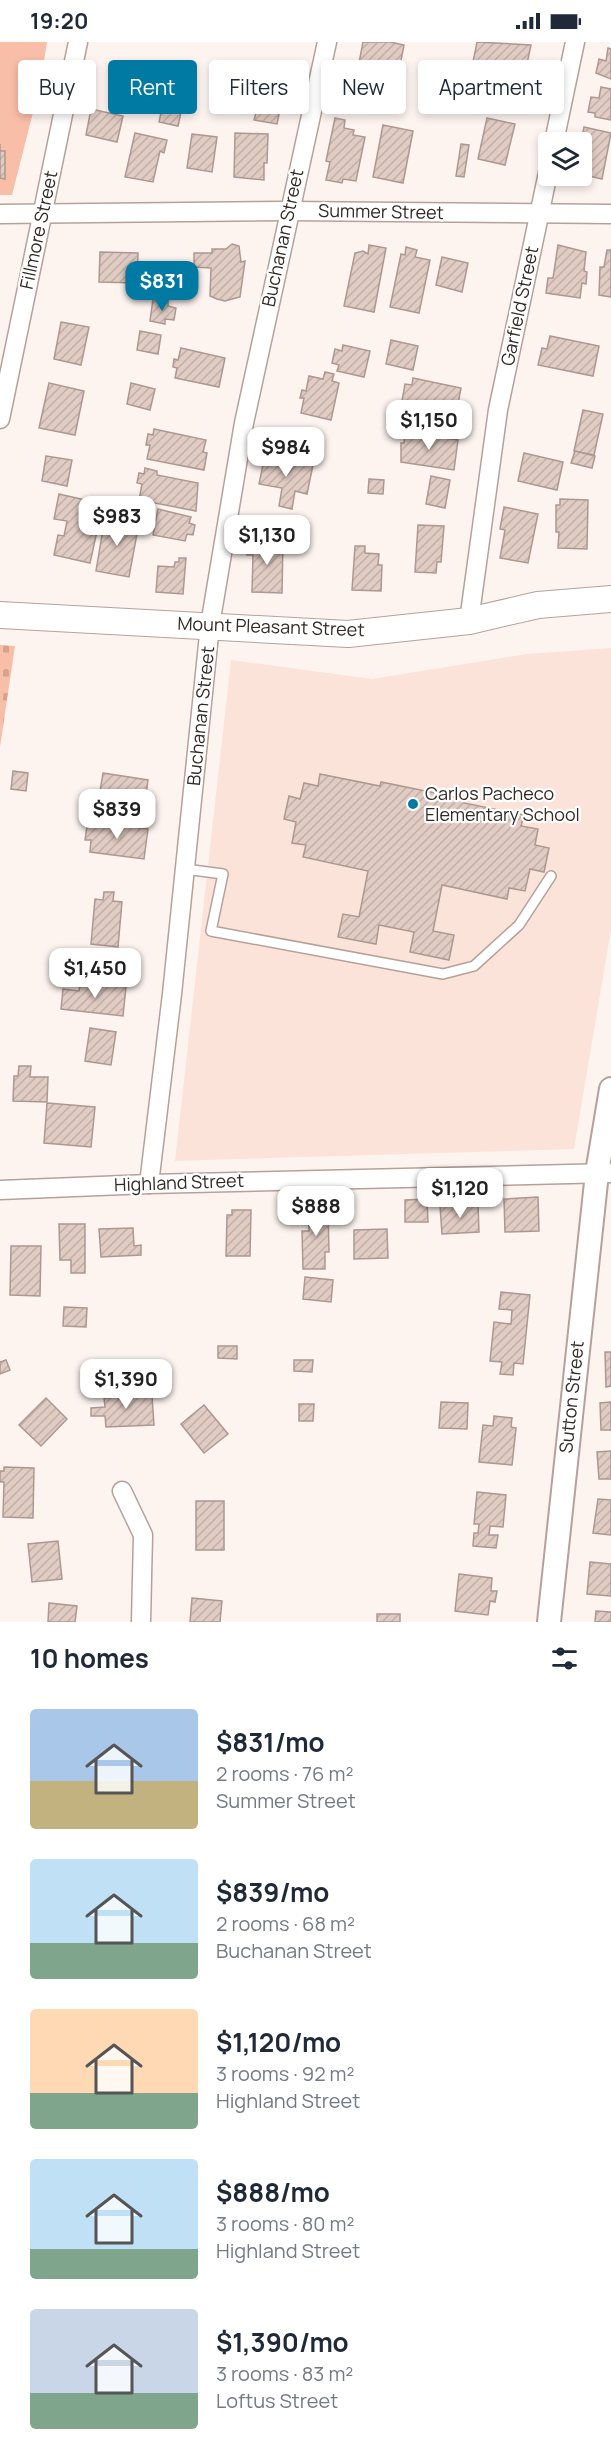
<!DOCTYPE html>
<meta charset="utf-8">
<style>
body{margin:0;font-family:Manrope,sans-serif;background:#f6f6f7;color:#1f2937;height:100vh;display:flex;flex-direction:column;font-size:22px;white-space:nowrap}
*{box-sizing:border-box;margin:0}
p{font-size:20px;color:#747a83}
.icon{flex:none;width:33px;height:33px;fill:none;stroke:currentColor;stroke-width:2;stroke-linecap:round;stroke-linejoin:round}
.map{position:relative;height:1580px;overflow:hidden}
.panel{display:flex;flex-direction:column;background:#fff;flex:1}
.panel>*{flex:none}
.top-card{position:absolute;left:18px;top:18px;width:576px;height:54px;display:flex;gap:12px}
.buttons{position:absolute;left:538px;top:90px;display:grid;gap:12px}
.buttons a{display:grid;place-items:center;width:54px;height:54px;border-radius:6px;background:#fff;box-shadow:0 3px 9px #0003;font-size:30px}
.price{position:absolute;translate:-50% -51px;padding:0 14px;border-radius:12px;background:#fff;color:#222;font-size:20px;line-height:39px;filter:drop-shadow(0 2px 3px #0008)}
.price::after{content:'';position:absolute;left:50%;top:36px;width:18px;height:14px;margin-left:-9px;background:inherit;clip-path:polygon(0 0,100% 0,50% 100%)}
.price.current{background:#007aa2;color:#fff}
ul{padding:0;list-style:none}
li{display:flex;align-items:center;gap:18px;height:150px;padding:0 30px}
li span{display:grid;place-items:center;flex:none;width:168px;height:120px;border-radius:6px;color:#555}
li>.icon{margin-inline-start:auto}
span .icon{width:72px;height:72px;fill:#fffc;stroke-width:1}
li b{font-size:26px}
h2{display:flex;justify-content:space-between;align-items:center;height:72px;padding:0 30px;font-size:26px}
.tag{padding:0 21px;border-radius:6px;background:#fff;box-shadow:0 3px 9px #0003;font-size:21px;line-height:54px}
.tag.current{background:#007aa2;color:#fff}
.status{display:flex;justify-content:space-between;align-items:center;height:42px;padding:0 30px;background:#fff;direction:ltr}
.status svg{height:16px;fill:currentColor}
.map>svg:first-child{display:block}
</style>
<div class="status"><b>19:20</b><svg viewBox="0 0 49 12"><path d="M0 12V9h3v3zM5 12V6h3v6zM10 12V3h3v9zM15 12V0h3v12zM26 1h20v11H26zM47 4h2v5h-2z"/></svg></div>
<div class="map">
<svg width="611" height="1580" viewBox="0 0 611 1580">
<defs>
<pattern id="cemetery-stones" width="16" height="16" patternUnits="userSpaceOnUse" patternTransform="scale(1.5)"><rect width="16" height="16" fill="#f8bea8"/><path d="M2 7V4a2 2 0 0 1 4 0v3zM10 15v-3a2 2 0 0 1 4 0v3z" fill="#d5a390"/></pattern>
<pattern id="building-hatch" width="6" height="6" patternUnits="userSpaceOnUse" patternTransform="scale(1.5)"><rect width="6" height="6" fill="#e1ccc4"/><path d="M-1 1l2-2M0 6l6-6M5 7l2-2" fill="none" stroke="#c2afa8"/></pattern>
</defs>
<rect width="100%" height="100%" fill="#fdf4f0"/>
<!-- built -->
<path fill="#fbe3da" d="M611,606v282l-37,219 -399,12 56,-501 141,19 155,-25z"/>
<!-- green -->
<path fill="#f8bea8" d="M0,0h47l-7,43 -28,110h-12z"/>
<!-- cemetery -->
<path fill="url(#cemetery-stones)" d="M0,603l15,1 -15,101z"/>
<!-- building -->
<g fill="url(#building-hatch)" stroke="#ac9890" stroke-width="1.5">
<path d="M363,0h27l14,3 -6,31 -40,-8z"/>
<path d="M477,0l54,3 -6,28 -52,-11z"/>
<path d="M608,6l3,1v30l-15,-6 3,-14 7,2z"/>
<path d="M340,42l21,5 -4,21 -21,-4z"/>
<path d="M601,45l10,2v31l-16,-3v-4l-7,-1 3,-15 8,1z"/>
<path d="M164,56l19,5 -5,23 -19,-4z"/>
<path d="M259,59l22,4 -4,19 -23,-4z"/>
<path d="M91,67l32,7 -6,26 -31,-7z"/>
<path d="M335,76l10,2 -1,8 10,2 -1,5 12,2 -9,44 -13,-2 -1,4 -16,-3 4,-18 -4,-1z"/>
<path d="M487,76l28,6 -10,41 -27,-6z"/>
<path d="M383,83l30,6 -10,52 -30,-6z"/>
<path d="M584,85l27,6 -9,46 -17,-4 1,-6 -4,-1 -1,-26z"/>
<path d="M135,91l32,7 -3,13 -4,-2 -7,31 -28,-5z"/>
<path d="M235,91l33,1 -1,29h-3v17l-30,-3z"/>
<path d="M192,92l25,3 -5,35 -25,-4z"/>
<path d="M0,102v7h5v28l-5,-1z"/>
<path d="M461,102l8,1 -5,32 -8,-1z"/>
<path d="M232,202l7,2 2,16 4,-1 -5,36 -15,4 -8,-2 -7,-3 1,-28 -17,-1v-14h18v-4h14z"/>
<path d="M369,203l17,3 -12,64 -30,-6 11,-53 8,-2 5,3z"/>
<path d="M558,203l28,7 -2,19 3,1 -1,12 -4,-1 -2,15 -34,-5 2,-15h5z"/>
<path d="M406,205l11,3 -2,7 15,3 -11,53 -29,-6 11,-53 4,1z"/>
<path d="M607,208h4v47l-12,-2 1,-28h4z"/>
<path d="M100,210l38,1 -1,30 -38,-1z"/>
<path d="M442,215l26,6 -6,29 -26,-7z"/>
<path d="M153,257l15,2v5l8,2 -2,12 -9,-1v5l-15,-3z"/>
<path d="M61,280l28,5 -8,38 -27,-6z"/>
<path d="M140,289l21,4 -3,19 -21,-4z"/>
<path d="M550,294l49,10 -6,30 -55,-11 4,-17 5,1z"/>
<path d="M391,298l27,6 -5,24 -27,-6z"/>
<path d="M343,303l27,6 -6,26 -27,-6 2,-6 -7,-2 3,-14 7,2z"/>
<path d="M181,306l44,10 -6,29 -44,-9 2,-10 -4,-1 1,-8 4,1z"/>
<path d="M325,330l9,2 -2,7 7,2 -8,37 -30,-7 3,-15h-4l2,-8 4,1 3,-15 14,3z"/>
<path d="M413,336l48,10 -5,26 -9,-2 -1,3 -38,-7 1,-5 -7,-2 3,-17 7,1z"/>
<path d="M49,341l35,8 -9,44 -36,-7z"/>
<path d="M131,341l24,6 -5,21 -23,-6z"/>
<path d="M583,368l20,4 -9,41 -20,-4z"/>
<path d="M154,387l52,11 -3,12 4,1 -3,17 -57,-11 3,-14h-4l2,-11 5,1z"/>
<path d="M405,390l53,8 -4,30 -53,-8v-19h3z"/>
<path d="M575,409l20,5 -3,12 -21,-5z"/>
<path d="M524,411l39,9 -6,28 -39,-9z"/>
<path d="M265,413l48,10 -6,29 -12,-3 -3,18 -13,-3 3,-18 -23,-4z"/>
<path d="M46,414l26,4 -5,26 -25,-5z"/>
<path d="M145,426l12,3v4l41,8 -2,28 -57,-11 3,-16 -5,-1 2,-10 5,1z"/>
<path d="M431,434l19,4 -5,28 -19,-4z"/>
<path d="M369,437l15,1 -1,14 -15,-1z"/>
<path d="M59,452l44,10 -13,59 -36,-8 4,-20 6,1 3,-15 -13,-2z"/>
<path d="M560,457l28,1 -1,49 -29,-1 1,-16h-3v-27h4z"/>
<path d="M504,465l34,7 -10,49 -28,-5 5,-28 -5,-1z"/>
<path d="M158,467l33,8 -2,6 6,2 -2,10 -6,-1 -2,7 -32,-6z"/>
<path d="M105,475l34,6 -10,54 -33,-6z"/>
<path d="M418,483l26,1 -3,36h-4l-1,11 -21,-1z"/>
<path d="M248,499l35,1 -1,51 -30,-1 1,-37h-6z"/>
<path d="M355,504h10v7l14,1 -1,11h4l-1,26 -29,-1z"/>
<path d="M179,516h7l-3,36 -27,-2 2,-26 16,1 1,-5h4z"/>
<path d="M13,729l15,2 -2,18 -15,-2z"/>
<path d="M103,731l45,7 -4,30 -46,-7z"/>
<path d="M320,732l60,12 1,-4 84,17 -1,4 60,12 -3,11 17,3 -3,16 14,3 -5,24 -14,-3 -5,22 -16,-3 -2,11 -65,-14 -9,46 21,4 -5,25 -39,-8 4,-20 -35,-7 -3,19 -38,-7 5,-23 16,3 9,-46 -65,-14 3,-12 -14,-2 4,-21 -12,-3 5,-23 11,3 4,-16 14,3z"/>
<path d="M93,780l55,7 -4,30 -54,-7 1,-12h-6l2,-14 6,1z"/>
<path d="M104,850h10l-1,9 9,1 -4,45 -27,-3 4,-45 8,1z"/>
<path d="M80,939l46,6 -3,29 -62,-7 2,-20 16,2z"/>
<path d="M90,986l26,4 -5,33 -26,-4z"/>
<path d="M19,1024h12l-1,11h18l-1,25 -34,-1 1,-25h4z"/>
<path d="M47,1061l48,4 -4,40 -47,-4z"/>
<path d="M538,1155l1,34 -34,1 -1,-33z"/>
<path d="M427,1157l1,23h-23v-22z"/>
<path d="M308,1160h15v7h5l1,43h-4v17h-22l-1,-38h7z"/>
<path d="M478,1162l1,28 -37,2 -2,-28z"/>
<path d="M232,1168h19l-1,46h-24l1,-41h5z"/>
<path d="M59,1182h26v49h-14v-13h-11z"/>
<path d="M133,1186l1,18 7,-1v10l-40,2 -2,-28z"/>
<path d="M387,1187l1,29 -34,1v-29z"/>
<path d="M11,1204h30l-1,50 -30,-1z"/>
<path d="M305,1235l28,3 -2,22 -28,-3z"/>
<path d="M501,1250l29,3 -7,69 -9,-1 -1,12 -13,-1 2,-12 -12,-1 4,-39 17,2 1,-14 -13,-1z"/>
<path d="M64,1265l23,1 -1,19 -23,-1z"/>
<path d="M218,1304h19v13l-19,-1z"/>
<path d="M605,1310h6v34l-5,1z"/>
<path d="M6,1318l4,10 -10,4v-12z"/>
<path d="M294,1318h19l-1,12 -18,-1z"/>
<path d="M118,1343l1,13 33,-2 2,29 -48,2 -1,-11h-14v-8l14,-1 -1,-9h5l-1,-12z"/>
<path d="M46,1356l21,21 -26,27 -22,-21z"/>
<path d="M441,1360l27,1 -1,26 -28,-1z"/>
<path d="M611,1360v28h-10l-1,-27z"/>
<path d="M299,1362h15l-1,17h-14z"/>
<path d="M204,1363l24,29 -24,19 -23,-29z"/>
<path d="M494,1374l18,2 -1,9 5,1 -4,37 -33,-3 4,-37 10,1z"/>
<path d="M611,1409v28h-12l-2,-27z"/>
<path d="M4,1425l30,1 -1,50 -30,-1 1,-35h-4v-11h4z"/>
<path d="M477,1450l29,3 -3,32 -13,-1 -1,9h9l-2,13 -23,-2 1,-13h4l1,-9h-5z"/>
<path d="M598,1457l13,1v35l-18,-2z"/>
<rect x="196" y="1459" width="28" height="49"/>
<path d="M58,1499l4,38 -30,3 -4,-38z"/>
<path d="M590,1520l21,2v32l-24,-2z"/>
<path d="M459,1532l33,4 -1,13h6l-2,11 -5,-1 -2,14 -33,-4z"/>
<path d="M192,1556l30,3 -2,21h-30z"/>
<path d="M49,1561l28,3 -2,16h-27z"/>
<path d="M596,1569l15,1v10h-16z"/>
<rect x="377" y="1572" width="23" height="8"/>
</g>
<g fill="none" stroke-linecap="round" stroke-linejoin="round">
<defs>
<path id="service" d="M185,827l38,5 -12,57 232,43 31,-8 45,-41 32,-49"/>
<g id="minor">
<path d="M554,100l21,-100"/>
<path d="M0,172l288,-3 323,3"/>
<path d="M0,377l78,-377"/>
<path d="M469,579l29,-211 51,-242"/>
<path d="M149,1142l23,-190 38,-369 34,-202 83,-381"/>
<path d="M0,1148l149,-6 462,-11"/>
<path d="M122,1449l21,44 -2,87"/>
</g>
<path id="tertiary" d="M549,1580l48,-449 14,-84"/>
<path id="secondary" d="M0,573l348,19 121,-13 69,-16 73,-6"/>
</defs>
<!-- service casing -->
<use href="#service" stroke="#b6a19a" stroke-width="12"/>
<!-- minor casing -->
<use href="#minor" stroke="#b6a19a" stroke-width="21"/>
<!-- tertiary casing -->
<use href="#tertiary" stroke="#b6a19a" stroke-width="26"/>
<!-- secondary casing -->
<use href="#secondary" stroke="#b6a19a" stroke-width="28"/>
<!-- service -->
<use href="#service" stroke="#fff" stroke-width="9"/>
<!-- minor -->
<use href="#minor" stroke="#fff" stroke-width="18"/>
<!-- tertiary -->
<use href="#tertiary" stroke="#fff" stroke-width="22"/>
<!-- secondary -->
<use href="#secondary" stroke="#fff" stroke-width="26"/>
</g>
<!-- markers -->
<circle fill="#007aa2" stroke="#fff" stroke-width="2" cx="413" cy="762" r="6"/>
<g text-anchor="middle" stroke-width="4.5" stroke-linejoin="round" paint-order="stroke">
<!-- street labels -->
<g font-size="18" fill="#312926" stroke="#fff">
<text transform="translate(381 170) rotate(1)" y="6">Summer Street</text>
<text transform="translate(39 188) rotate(-78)" y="6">Fillmore Street</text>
<text transform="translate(283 196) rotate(-78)" y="6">Buchanan Street</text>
<text transform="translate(520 264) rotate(-78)" y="6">Garfield Street</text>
<text transform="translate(271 585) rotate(2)" y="6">Mount Pleasant Street</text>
<text transform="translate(201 674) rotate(-84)" y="6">Buchanan Street</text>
<text transform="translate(179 1141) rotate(-2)" y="6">Highland Street</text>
<text transform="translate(572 1355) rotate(-84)" y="6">Sutton Street</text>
</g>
<!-- poi labels -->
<g font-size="18" fill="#312926" stroke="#fff" text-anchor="start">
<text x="425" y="758">Carlos Pacheco<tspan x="425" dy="21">Elementary School</tspan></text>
</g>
</g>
</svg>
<div class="buttons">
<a><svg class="icon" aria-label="layers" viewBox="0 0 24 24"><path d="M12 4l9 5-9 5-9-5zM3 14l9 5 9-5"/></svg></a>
</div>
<b class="price current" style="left:162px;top:270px">$831</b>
<b class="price" style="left:429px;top:409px">$1,150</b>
<b class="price" style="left:286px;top:436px">$984</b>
<b class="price" style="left:117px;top:505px">$983</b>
<b class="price" style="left:267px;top:524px">$1,130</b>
<b class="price" style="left:117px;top:798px">$839</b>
<b class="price" style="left:95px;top:957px">$1,450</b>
<b class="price" style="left:460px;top:1177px">$1,120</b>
<b class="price" style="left:316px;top:1195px">$888</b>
<b class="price" style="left:126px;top:1368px">$1,390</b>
<div class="top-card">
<a class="tag">Buy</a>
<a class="tag current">Rent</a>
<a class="tag">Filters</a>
<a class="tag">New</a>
<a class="tag">Apartment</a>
</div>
</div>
<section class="panel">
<h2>10 homes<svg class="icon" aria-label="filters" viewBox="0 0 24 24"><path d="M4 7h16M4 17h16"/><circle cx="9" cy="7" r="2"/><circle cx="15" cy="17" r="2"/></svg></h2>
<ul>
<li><span style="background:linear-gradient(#a9c7e8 60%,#c2b280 0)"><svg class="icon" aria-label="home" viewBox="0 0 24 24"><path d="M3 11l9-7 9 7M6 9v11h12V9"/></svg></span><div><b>$831/mo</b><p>2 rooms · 76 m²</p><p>Summer Street</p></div></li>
<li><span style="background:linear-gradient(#bfe0f5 70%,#7fa58c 0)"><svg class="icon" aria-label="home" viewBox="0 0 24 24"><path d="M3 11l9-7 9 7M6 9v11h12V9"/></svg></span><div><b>$839/mo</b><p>2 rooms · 68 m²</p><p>Buchanan Street</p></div></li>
<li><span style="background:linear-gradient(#ffd9b3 70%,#7fa58c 0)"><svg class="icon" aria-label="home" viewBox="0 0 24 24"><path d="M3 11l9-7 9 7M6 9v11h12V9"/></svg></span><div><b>$1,120/mo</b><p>3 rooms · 92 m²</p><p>Highland Street</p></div></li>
<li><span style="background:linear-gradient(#bfe0f5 75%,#7fa58c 0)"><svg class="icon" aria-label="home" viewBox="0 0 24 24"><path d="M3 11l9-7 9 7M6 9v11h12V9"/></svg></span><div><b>$888/mo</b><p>3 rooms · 80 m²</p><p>Highland Street</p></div></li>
<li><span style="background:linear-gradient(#c9d6e8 70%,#7fa58c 0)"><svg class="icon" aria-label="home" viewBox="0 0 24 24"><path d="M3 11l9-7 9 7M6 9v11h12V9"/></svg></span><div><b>$1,390/mo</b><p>3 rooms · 83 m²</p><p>Loftus Street</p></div></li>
</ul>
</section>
